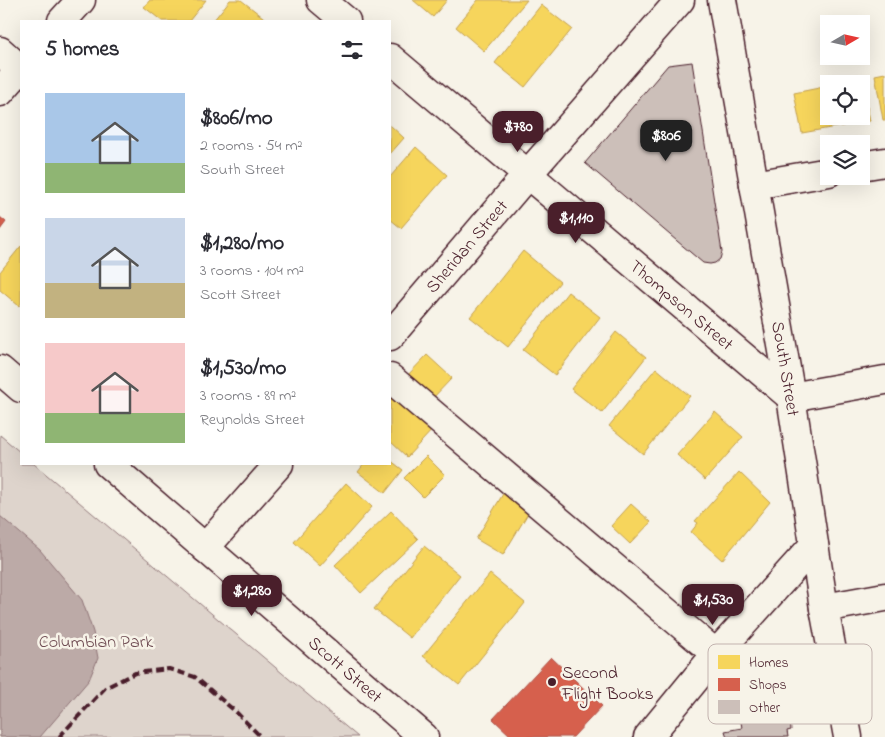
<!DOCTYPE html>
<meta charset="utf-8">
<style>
body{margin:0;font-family:"Indie Flower",sans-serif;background:#f7f7f7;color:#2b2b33;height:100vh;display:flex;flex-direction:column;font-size:19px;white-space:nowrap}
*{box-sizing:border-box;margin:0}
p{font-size:16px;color:#7c7c81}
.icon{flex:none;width:28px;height:28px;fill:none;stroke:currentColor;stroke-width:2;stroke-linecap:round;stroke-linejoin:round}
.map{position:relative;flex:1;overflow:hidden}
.details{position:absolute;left:20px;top:20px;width:371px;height:445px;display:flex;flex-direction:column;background:#fff;border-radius:0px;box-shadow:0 5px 20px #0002}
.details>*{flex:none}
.needle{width:32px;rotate:81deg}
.controls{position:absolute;left:820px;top:15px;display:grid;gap:10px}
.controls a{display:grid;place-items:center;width:50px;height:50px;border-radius:0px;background:#fff;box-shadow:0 5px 20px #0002;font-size:25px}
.price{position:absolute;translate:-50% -42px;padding:0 11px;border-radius:10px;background:#4a1f2b;color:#fff;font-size:16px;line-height:32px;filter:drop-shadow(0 1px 2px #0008)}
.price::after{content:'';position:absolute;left:50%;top:30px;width:15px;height:11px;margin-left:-8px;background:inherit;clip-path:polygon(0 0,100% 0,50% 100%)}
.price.on{background:#222;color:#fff}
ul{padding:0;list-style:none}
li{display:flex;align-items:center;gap:15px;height:125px;padding:0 25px}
li span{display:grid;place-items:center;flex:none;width:140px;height:100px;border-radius:0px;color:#555}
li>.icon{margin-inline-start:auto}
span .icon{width:60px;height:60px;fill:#fffc;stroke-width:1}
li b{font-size:21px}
h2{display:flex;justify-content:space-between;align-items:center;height:60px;padding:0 25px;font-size:21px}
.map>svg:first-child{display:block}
</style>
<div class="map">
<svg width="885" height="737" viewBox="0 0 885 737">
<rect width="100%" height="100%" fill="#f7f3e8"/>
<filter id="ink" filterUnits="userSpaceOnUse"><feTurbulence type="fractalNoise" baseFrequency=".02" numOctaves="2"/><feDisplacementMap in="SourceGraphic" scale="10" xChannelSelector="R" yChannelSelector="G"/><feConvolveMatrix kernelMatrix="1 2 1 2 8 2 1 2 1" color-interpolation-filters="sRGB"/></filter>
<g filter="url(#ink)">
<!-- green -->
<path fill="#ded4cc" stroke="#947a7c" d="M0,435l21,18v11h13l324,273h-358z"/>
<!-- water -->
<path fill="#bcaaa7" stroke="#8e7275" d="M0,516l40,34 42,50 11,32 5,26 -9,22 -49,57h-40z"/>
<!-- homes -->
<g fill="#f6d55c" stroke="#c29e4d">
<path d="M150,0h56l-17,21h-27l-18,-14z"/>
<path d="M230,0h11l27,21h-55z"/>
<path d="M413,0h34l-14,17z"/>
<path d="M478,0h49l-43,51 -28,-24z"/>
<path d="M541,5l31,24 -47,58 -30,-24z"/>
<path d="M885,73v47h-2l-8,-45z"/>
<path d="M862,80l8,41 -68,12 -8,-40 35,-7v30h32v-32h-18z"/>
<path d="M390,125l14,13 -14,16z"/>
<path d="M416,147l31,28 -46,53 -11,-9v-42z"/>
<path d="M21,246v57l-2,3 -19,-16v-18z"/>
<path d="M523,251l37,31 -52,65 -38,-30z"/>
<path d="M568,292l32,25 -45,58 -32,-25z"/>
<path d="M616,332l30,25 -44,56 -31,-24z"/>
<path d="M427,355l25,23 -22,23 -24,-24z"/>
<path d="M656,368l34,28 -47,58 -34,-28z"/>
<path d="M390,393l44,35 -27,29 -17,-16z"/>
<path d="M715,412l28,25 -38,43 -28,-25z"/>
<path d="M426,456l19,19 -22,22 -19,-19z"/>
<path d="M390,460l13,10 -18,23 -27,-21 6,-8h26z"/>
<path d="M739,472l31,30 -48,58 -31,-28 7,-9 -3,-2z"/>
<path d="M346,483l26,24 -52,59 -26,-24z"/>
<path d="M506,489l27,16 -30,50 -27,-16z"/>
<path d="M631,504l20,18 -21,22 -19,-18z"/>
<path d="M391,511l27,28 -57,54 -26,-28z"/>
<path d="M424,546l36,29 -50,63 -36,-29z"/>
<path d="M490,574l35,29 -66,82 -36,-29z"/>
</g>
<!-- shops -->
<g fill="#d6604d" stroke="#ac4c43">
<path d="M0,217l6,5 -6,8z"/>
<path d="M551,657l51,49 -29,31h-61l-19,-18z"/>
</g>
<!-- building -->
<g fill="#ccbfb9" stroke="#4a1f2b">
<path d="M692,62l30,190 -2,7 -5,4 -5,1 -7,-1 -118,-100 83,-98z"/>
<path d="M783,708l3,14 4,-1 1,9 -4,1 1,6h-61l-2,-6 17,-3 -2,-12z"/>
</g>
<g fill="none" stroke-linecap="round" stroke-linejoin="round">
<defs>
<g id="minor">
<path d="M321,0l25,21"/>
<path d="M62,21l19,-21"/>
<path d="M0,51l21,19"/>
<path id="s1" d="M390,58l401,339 94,-17"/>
<path d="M0,92l21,-24"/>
<path d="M861,166l24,-4"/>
<path d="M754,185l75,-13"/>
<path id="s2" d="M390,336l137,-161 153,-175"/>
<path d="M0,370l21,18"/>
<path d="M390,378l326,276"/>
<path id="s3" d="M108,464l316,273"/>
<path d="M205,548l74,-84"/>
<path d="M824,608l61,-11"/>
<path d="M648,737l68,-83 98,-109"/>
</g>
<g id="major">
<path id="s4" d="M722,0l69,397 33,211 24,129"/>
</g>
</defs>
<!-- minor casing -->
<use href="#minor" stroke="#4a1f2b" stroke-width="31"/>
<!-- major casing -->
<use href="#major" stroke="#4a1f2b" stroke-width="31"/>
<!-- minor -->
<use href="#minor" stroke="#f7f3e8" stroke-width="28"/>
<!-- major -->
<use href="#major" stroke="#f7f3e8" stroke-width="28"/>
<!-- rail -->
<path stroke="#4a1f2b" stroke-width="4" stroke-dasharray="8 4" stroke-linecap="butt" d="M59,737l46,-49 30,-15 34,-4 26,8 41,35 25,25"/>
</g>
</g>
<!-- markers -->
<circle fill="#4a1f2b" stroke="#f7f3e8" stroke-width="2" cx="552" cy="682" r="5"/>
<g text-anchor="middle" stroke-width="5" stroke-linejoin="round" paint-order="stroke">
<!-- street labels -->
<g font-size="18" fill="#4a1f2b" stroke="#f7f3e8">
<text dy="6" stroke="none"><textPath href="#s2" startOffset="118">Sheridan Street</textPath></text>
<text dy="6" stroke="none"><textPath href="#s1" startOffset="382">Thompson Street</textPath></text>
<text dy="6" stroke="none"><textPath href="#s4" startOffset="374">South Street</textPath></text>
<text dy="6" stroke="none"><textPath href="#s3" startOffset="314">Scott Street</textPath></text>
</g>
<!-- park labels -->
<g font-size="18" fill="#6f4c53" stroke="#f7f3e8">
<text x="96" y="647">Columbian Park</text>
</g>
<!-- poi labels -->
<g font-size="18" fill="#4a1f2b" stroke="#f7f3e8" text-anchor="start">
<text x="562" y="678">Second<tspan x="562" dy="21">Flight Books</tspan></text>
</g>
</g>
<!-- legend -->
<rect x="708" y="644" width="164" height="80" rx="8" fill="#f7f3e8" stroke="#c3b3af" stroke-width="1"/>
<rect x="718" y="655" width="22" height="14" fill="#f6d55c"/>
<rect x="718" y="678" width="22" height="13" fill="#d6604d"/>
<rect x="718" y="700" width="22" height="14" fill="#ccbfb9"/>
<g font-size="14" fill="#4a1f2b">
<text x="749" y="667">Homes</text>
<text x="749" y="689">Shops</text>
<text x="749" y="712">Other</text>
</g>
</svg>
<div class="controls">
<a><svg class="needle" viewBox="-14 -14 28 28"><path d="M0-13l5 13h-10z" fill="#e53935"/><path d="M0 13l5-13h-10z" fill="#7c7c81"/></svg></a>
<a><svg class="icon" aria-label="locate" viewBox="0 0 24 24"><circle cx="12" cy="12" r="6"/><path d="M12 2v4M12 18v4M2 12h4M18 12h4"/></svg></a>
<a><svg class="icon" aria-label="layers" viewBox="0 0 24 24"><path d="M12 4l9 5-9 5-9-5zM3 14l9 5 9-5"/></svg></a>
</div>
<b class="price" style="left:518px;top:153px">$780</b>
<b class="price on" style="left:666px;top:162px">$806</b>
<b class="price" style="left:576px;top:244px">$1,110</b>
<b class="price" style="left:252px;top:617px">$1,280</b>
<b class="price" style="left:713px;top:626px">$1,530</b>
<section class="details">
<h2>5 homes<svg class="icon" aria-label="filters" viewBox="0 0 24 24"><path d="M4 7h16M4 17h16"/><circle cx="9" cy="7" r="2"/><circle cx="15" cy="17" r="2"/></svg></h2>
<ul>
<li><span style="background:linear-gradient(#a9c7e8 70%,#8fb573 0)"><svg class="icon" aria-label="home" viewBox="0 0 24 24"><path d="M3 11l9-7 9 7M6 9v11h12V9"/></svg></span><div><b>$806/mo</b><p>2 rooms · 54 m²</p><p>South Street</p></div></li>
<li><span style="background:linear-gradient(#c9d6e8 65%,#c2b280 0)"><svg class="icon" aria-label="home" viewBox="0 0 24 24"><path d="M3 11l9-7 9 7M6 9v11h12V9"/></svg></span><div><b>$1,280/mo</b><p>3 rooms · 104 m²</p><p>Scott Street</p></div></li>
<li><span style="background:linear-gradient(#f6c9c9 70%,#8fb573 0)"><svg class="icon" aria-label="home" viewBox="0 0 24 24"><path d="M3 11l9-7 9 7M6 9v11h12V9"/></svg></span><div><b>$1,530/mo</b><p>3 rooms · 89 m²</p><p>Reynolds Street</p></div></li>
</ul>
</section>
</div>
